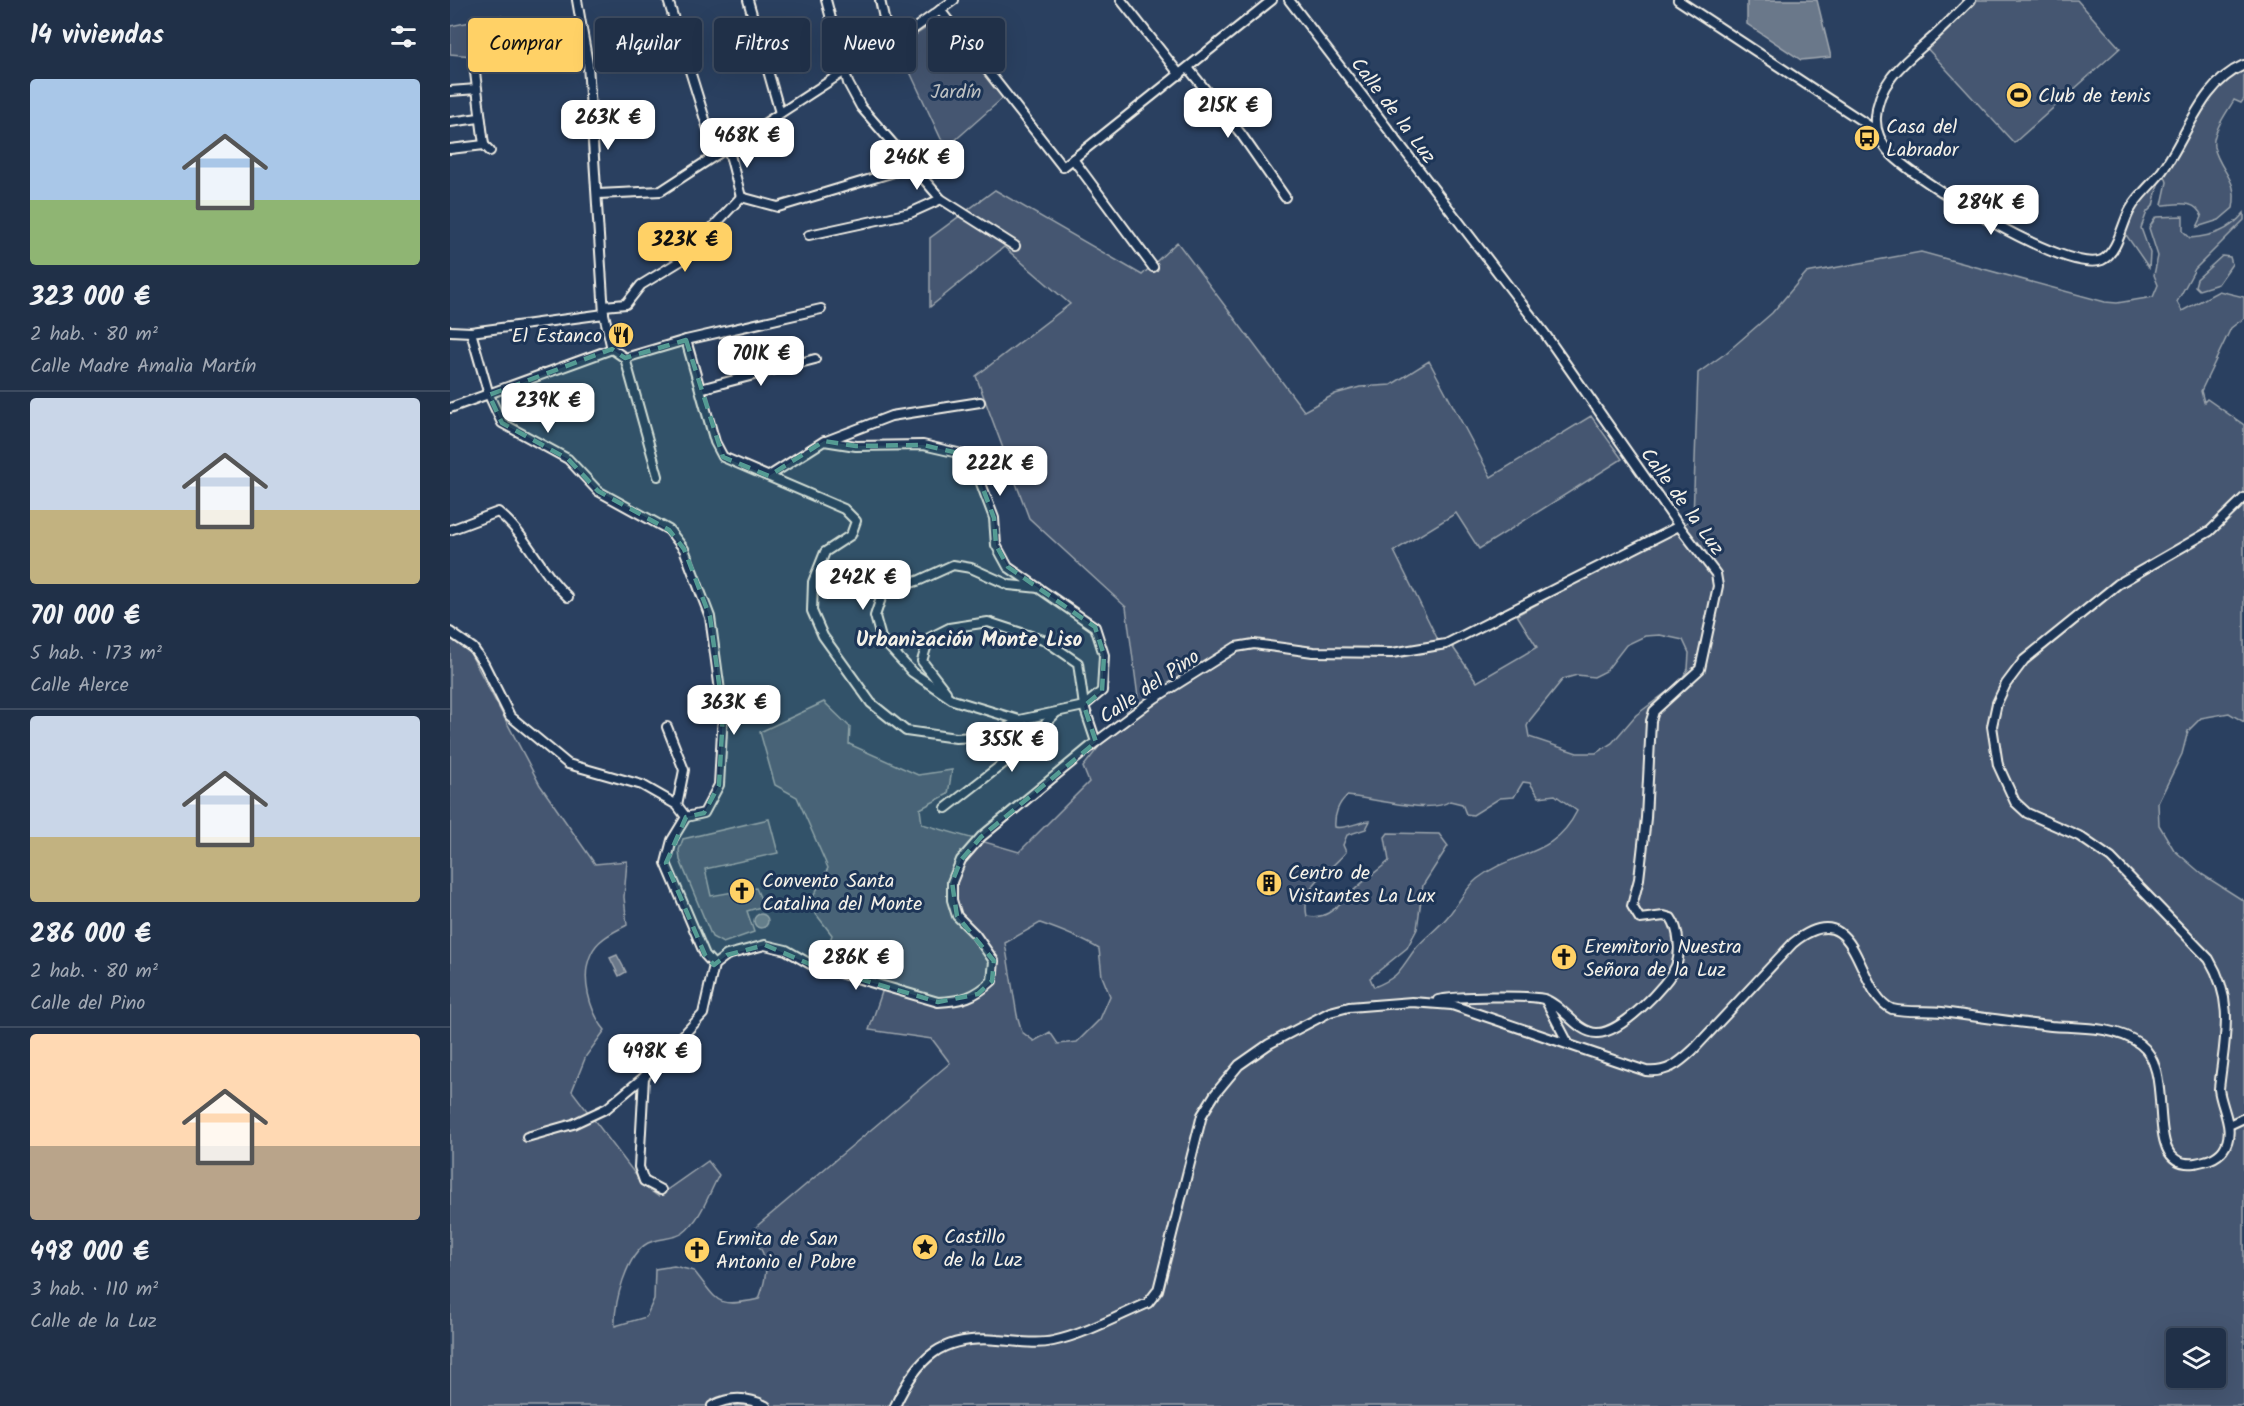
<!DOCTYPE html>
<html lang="es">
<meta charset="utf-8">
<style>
body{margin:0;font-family:Kalam,sans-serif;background:#2d3c52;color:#f1f3f6;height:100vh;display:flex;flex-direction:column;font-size:22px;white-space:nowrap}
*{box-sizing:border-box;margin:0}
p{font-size:20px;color:#a2a9b4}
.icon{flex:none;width:33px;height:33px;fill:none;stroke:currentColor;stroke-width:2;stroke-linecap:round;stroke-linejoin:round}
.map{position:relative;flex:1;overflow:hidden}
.details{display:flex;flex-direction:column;background:#203048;width:450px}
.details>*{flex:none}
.guide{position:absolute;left:18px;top:18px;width:570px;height:54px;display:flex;gap:12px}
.tools{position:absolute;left:1716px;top:1328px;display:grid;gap:12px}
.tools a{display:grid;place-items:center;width:60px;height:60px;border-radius:6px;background:#203048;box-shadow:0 6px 24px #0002,0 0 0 2px #3d4b60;font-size:30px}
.price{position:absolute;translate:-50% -51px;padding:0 14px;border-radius:12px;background:#fff;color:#222;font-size:20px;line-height:39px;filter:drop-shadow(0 2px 3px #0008)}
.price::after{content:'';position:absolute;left:50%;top:36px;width:18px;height:14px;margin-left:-9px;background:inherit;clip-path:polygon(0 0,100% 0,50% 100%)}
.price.current{background:#ffd166;color:#111}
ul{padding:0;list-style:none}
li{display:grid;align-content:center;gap:12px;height:318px;padding:0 30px}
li+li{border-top:2px solid #3d4b60}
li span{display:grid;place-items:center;height:186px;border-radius:6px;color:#555}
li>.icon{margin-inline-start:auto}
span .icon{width:108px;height:108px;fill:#fffc;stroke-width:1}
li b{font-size:26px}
h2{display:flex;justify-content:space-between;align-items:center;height:72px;padding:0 30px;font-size:26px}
.chip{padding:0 21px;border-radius:6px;background:#203048;box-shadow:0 6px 24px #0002,0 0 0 2px #3d4b60;font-size:21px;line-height:54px}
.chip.current{background:#ffd166;color:#111}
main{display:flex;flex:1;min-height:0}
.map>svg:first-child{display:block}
</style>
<main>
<section class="details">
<h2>14 viviendas<svg class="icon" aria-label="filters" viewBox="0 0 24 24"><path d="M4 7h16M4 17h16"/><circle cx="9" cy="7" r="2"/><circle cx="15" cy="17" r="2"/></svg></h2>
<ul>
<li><span style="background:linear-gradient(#a9c7e8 65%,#8fb573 0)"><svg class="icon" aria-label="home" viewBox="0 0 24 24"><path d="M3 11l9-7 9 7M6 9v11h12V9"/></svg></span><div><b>323 000 €</b><p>2 hab. · 80 m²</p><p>Calle Madre Amalia Martín</p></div></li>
<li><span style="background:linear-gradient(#c9d6e8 60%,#c2b280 0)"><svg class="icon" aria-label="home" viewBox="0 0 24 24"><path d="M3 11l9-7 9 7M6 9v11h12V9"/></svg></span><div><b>701 000 €</b><p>5 hab. · 173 m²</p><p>Calle Alerce</p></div></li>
<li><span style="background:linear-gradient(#c9d6e8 65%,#c2b280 0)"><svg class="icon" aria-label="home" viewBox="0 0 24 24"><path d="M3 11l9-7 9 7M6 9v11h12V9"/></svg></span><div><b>286 000 €</b><p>2 hab. · 80 m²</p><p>Calle del Pino</p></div></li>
<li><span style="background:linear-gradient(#ffd9b3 60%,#b9a48a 0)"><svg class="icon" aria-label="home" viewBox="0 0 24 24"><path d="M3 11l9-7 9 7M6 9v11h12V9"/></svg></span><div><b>498 000 €</b><p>3 hab. · 110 m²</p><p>Calle de la Luz</p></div></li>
</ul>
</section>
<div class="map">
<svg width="1794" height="1406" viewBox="0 0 1794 1406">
<rect width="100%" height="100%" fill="#2a4060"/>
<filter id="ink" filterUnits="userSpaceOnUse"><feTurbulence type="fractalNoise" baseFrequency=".0167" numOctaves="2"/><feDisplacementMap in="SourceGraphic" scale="12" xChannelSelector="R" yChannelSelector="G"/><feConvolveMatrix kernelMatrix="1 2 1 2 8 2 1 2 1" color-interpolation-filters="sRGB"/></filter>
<g filter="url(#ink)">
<!-- green -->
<g fill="#445771" stroke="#9ca4ac" stroke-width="1.5" fill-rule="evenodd">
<path d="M1521,0h106l43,48 -106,95 -90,-98z"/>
<path d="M51,16l6,34 -34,6 -23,-2v-28z"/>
<path d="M493,17l61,80 -52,46 -11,-4 -43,-93z"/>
<path d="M1794,69v30l-3,4 -7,-3c-6,11 -23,33 -20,47 6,25 25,31 19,61l-14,12 -22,7 5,-10c-6,-18 -24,-13 -40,-12l5,-23 -2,-6c23,-39 37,-84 79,-107z"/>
<path d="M1708,184l-5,22 -6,6 -6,16 9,25 -1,15 -25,-36 9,-23z"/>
<path d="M545,190l147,85 35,-33 127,169 31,-17 25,-7 31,-2 38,-24 62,116 100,-61 31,43 -143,90 -23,-36 -62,38 45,91 13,4 25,36 60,-35 -20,-32 176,-96 5,-146 28,-20 46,-40 34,-40 115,-21 184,50 12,1 36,-6 5,-12 -4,-10 4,-19 -9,-28 7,-11 27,-1v15l7,7c23,-2 39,-7 54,-25v7l-49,49 -18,33 5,9 37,-20 25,6v21l-13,10 -30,63 3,11 3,-3 37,26v297l-15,-9 -28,5 -13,13 -6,23 -24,49 1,22 15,25 29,25 41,26v505h-1794v-768l20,15 70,132 55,79 32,-3 -3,36 3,28c-13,7 -30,14 -36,29 -11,24 -1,58 14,76l-19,26 -14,35 73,96 13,9 50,-35 11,14c-11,20 -17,43 -36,58 -8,6 -25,5 -35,10 -22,12 -34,60 -33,83l31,-9 8,-18 1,-30 19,-3 20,5c26,32 21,37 65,28 8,-22 13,-44 -8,-61l6,-12 193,-163 -18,-24 -63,-9 14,-41 -8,-12 -50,-21 7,-21 -23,-30 19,-37 -31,-71 -22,-12 -15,-53 64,-30 26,25 -1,17 69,31 34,-5 -4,24 -28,15 2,15 97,28 70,-70 -6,-15 55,-70 -12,-90 -97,-89 -53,-142 94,-72 -66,-57 -74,60v-69zM1210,635l23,5 6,13 -1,16 -8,13 -44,33 -24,28 -16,10h-19l-48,-16 -2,-11 3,-6 33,-41 14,-4 17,2 12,-6 20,-26 19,-9zM1073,782l7,1 9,14 16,-2 22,16c-24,48 -63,39 -100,68 -11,9 -19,25 -28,36 -10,13 -23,21 -33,33 -17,22 -15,28 -42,39l-4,-9 37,-30 10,-19 6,-44 25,-39 -9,-12 -51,-1 -3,4 4,24c-13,11 -26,20 -38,32 -14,13 -23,27 -44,23 -7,-31 23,-44 39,-64l-3,-7 4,-10 19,-6 4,-8c-12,0 -24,9 -35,6 -1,-11 3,-24 12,-31 25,2 84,19 103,5l12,3 4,10 7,1 27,-17 14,-1zM590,923c20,7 41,15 59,26l3,27 8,20 -10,23 -23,23 -19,2 -8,-12 -16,9 -12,-9 -5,-17 -12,-72zM1726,1338h40v39h-40z"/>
<path d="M1772,256l8,1 2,7 -14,20 -19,6 -4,-4 2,-7z"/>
<path d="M319,819l9,34 -73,16 6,27 45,-8 8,18 -17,5 7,21 -31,11 -11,-6 -32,-77 -1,-10 4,-11z"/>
</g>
<!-- water -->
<g fill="#6a788a" stroke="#a1a8b0" stroke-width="1.5">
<path d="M1297,0h70l14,57 -30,3 -54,-36z"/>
<circle cx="311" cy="921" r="7"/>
<path d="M167,955l9,17 -7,4 -9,-18z"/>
</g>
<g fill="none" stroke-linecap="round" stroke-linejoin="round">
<defs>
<g id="street">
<path d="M127,0l11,64 16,250 8,35 13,9 33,118"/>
<path d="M218,0l48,155"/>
<path d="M298,0l32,113"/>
<path d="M376,0l22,83 13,24 80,92 74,47"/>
<path d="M430,0l10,46"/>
<path d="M671,0l59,75"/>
<path d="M839,0l256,334 134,192 37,48 2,12 -18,83 -46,42 -3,10 -5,97 -7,61 -7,27 8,13 24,-3 7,2c8,11 10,35 5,48 -9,20 -56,68 -79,67 -20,0 -34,-28 -53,-34 -17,-4 -88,-3 -106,1"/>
<path d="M1228,0l199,131"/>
<path d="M1521,0c-13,13 -26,26 -39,38 -24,22 -54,42 -56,79 -1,13 5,27 15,37 26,27 176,121 211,106 16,-8 20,-36 28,-50 8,-15 22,-25 32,-39 26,-35 38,-87 82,-106"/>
<path d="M490,10l123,157 209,-167"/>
<path d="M23,56l11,89"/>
<path d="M738,68l53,66 44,63"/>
<path d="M0,91l27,-2"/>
<path d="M0,122l29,-4"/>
<path d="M278,147l13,50"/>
<path d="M0,149l34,-4 6,6"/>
<path d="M623,159l80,108"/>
<path d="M148,194l63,-3 184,-120 45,-25 64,-46"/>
<path d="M291,197l37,10 136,-41"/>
<path d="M359,235l101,-22 31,-14"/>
<path d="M154,306l22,-2 15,-19 41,-25 59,-63"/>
<path d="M0,331l21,1 133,-18"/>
<path d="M21,332l18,63 13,28 66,36 30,32 71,39 15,19 26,68 13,96 -4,72 -15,28 -18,4 -14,23 -6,23 39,92 9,10"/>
<path d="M236,340l29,102 8,15 121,52 12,12 -5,14 -26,17 -12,30 -1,29 11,25 48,67 35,28 50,7 38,-2 25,-16 65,-14 18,-15 2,-36 -9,-28 -87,-60 -12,-22 -2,-27 -18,-48 -18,-17 -35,-8 -67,1 -32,-5 -55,35"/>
<path d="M175,358l61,-18 135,-31"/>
<path d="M250,389l115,-30"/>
<path d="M0,408l162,-59"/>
<path d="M376,441l65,-25 89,-14"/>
<path d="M0,530l48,-18c29,23 42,60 70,85"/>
<path d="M0,632l23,16 11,16 26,52 58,48 74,21 35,20 9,12"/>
<path d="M496,692l-24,-31 7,-23 20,-10 39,-6 58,19 32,22 6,43 12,36"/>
<path d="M569,720l-66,-20 -41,-28 -31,-34 -6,-22 8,-24 37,-12 33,-15 18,3 38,17 30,3"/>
<path d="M217,727l17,43 -7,35"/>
<path d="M496,808l63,-49 47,-46"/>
<path d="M1096,1001l23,44"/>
<path d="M194,1077l-5,90 5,14 17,9"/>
<path d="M1779,1125l15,-7"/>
<path d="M77,1137l46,-13 34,-16 37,-31 59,-63 11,-49 13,-10 38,-10 21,5 26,15 126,37c24,-1 37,-5 54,-21l2,-20 -19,-27 -18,-18 -5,-16v-18l9,-22 20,-23 115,-95 59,-44 81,-51 18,-3 59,8 79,1 54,-9 233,-118"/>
<path d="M262,1406c18,-10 36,-9 54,0"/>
<path d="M445,1406c23,-49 46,-71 103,-66 18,1 37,5 55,1 33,-7 65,-25 95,-38l10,-13 44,-175 13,-21 24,-29 30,-21 61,-32 19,-5 63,-5 40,3 194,66c21,2 32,-7 47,-21l100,-107c67,-53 62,50 99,66 17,4 33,1 50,3 36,5 73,10 109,14 27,2 66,0 89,18 39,29 -1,125 55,119 10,-2 21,-4 28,-13 14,-19 -2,-42 -4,-61 5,-49 17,-85 -10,-130l-98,-101 -32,-22 -52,-23 -12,-11 -17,-37 -6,-39 5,-23 9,-19 18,-24 94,-76 92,-53 34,-33"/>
</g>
</defs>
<!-- street casing -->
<use href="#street" stroke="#f4f1e8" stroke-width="12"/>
<!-- street -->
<use href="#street" stroke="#1d3557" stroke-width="8"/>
</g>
</g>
<!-- marked area -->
<path fill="#549b93" fill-opacity="0.2" stroke="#549b93" stroke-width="4.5" stroke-dasharray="12 8" stroke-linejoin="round" d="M236,340l37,117 46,19 55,-35 32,5 67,-1 35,8 18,17 18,48 2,27 12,22 87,60 9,28 -2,36 -18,15 12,36 -115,95 -20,23 -9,22 5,34 37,45 -2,20 -14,13 -40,8 -126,-37 -47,-20 -38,10 -13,10 -9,-10 -39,-92 20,-46 18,-4 15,-28 4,-72 -13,-96 -26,-68 -15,-19 -71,-39 -30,-32 -66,-36 -13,-28 123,-46 13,9z"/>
<!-- icons -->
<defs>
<symbol id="stadium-disc" viewBox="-11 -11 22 22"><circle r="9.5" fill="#ffd166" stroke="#1d3557"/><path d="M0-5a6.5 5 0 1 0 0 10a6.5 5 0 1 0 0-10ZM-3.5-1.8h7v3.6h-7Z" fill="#111"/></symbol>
<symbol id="bus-disc" viewBox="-11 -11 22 22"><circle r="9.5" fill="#ffd166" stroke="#1d3557"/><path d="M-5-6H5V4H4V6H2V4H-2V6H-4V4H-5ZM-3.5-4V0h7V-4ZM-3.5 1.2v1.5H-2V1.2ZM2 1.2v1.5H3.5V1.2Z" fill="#111"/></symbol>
<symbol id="restaurant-disc" viewBox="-11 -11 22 22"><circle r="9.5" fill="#ffd166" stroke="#1d3557"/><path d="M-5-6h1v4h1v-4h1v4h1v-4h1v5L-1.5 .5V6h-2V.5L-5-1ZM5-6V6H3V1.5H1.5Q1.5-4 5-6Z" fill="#111"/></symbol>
<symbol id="building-disc" viewBox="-11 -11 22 22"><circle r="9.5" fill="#ffd166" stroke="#1d3557"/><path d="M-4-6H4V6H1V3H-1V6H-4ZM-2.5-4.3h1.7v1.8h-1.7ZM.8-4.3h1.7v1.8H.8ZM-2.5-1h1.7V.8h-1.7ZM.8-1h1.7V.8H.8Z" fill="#111"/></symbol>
<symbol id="church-disc" viewBox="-11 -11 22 22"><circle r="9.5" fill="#ffd166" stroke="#1d3557"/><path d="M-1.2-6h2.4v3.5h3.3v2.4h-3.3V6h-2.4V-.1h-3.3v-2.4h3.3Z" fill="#111"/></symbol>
<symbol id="sight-disc" viewBox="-11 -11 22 22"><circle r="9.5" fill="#ffd166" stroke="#1d3557"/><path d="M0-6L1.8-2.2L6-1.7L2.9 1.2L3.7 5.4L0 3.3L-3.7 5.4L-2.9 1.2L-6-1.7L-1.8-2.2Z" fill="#111"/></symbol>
</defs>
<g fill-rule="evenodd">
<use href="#stadium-disc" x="1554" y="80" width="30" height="30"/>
<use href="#bus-disc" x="1402" y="123" width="30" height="30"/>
<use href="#restaurant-disc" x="156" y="320" width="30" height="30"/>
<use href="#building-disc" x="804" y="868" width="30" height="30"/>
<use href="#church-disc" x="277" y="876" width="30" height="30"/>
<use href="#church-disc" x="1099" y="942" width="30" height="30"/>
<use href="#sight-disc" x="460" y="1232" width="30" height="30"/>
<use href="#church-disc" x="232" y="1235" width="30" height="30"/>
</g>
<g text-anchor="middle" stroke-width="6" stroke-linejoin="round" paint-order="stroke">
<!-- park labels -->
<g font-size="20" fill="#bfc3c4" stroke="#1d3557">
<text x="506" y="98">Jardín</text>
</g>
<!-- poi labels -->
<g font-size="20" fill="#f4f1e8" stroke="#1d3557" text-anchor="start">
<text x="1588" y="102">Club de tenis</text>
<text x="1436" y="133">Casa del<tspan x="1436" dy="23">Labrador</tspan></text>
<text x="152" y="342" text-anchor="end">El Estanco</text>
<text x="838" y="879">Centro de<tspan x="838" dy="23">Visitantes La Lux</tspan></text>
<text x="312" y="887">Convento Santa<tspan x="312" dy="23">Catalina del Monte</tspan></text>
<text x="1134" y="953">Eremitorio Nuestra<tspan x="1134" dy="23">Señora de la Luz</tspan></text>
<text x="494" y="1243">Castillo<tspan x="494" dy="23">de la Luz</tspan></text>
<text x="266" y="1245">Ermita de San<tspan x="266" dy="23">Antonio el Pobre</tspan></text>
</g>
<!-- street labels -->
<g font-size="20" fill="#f4f1e8" stroke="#1d3557">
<text transform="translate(944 110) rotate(53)" y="7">Calle de la Luz</text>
<text transform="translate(1233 501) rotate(54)" y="7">Calle de la Luz</text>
<text transform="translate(699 686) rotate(-34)" y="7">Calle del Pino</text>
</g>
<!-- neighbourhood labels -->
<g font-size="21" font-weight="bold" fill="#f4f1e8" stroke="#1d3557">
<text x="519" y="646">Urbanización Monte Liso</text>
</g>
</g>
</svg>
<div class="tools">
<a><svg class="icon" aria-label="layers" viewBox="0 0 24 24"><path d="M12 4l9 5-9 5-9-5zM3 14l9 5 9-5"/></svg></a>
</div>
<b class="price" style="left:778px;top:139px">215K €</b>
<b class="price" style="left:158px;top:151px">263K €</b>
<b class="price" style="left:297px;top:169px">468K €</b>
<b class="price" style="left:467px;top:191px">246K €</b>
<b class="price" style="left:1541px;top:236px">284K €</b>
<b class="price current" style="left:235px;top:273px">323K €</b>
<b class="price" style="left:311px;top:387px">701K €</b>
<b class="price" style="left:98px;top:434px">239K €</b>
<b class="price" style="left:550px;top:497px">222K €</b>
<b class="price" style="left:413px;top:611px">242K €</b>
<b class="price" style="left:284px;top:736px">363K €</b>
<b class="price" style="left:562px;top:773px">355K €</b>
<b class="price" style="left:406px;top:991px">286K €</b>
<b class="price" style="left:205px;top:1085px">498K €</b>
<div class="guide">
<a class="chip current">Comprar</a>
<a class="chip">Alquilar</a>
<a class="chip">Filtros</a>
<a class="chip">Nuevo</a>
<a class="chip">Piso</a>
</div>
</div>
</main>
